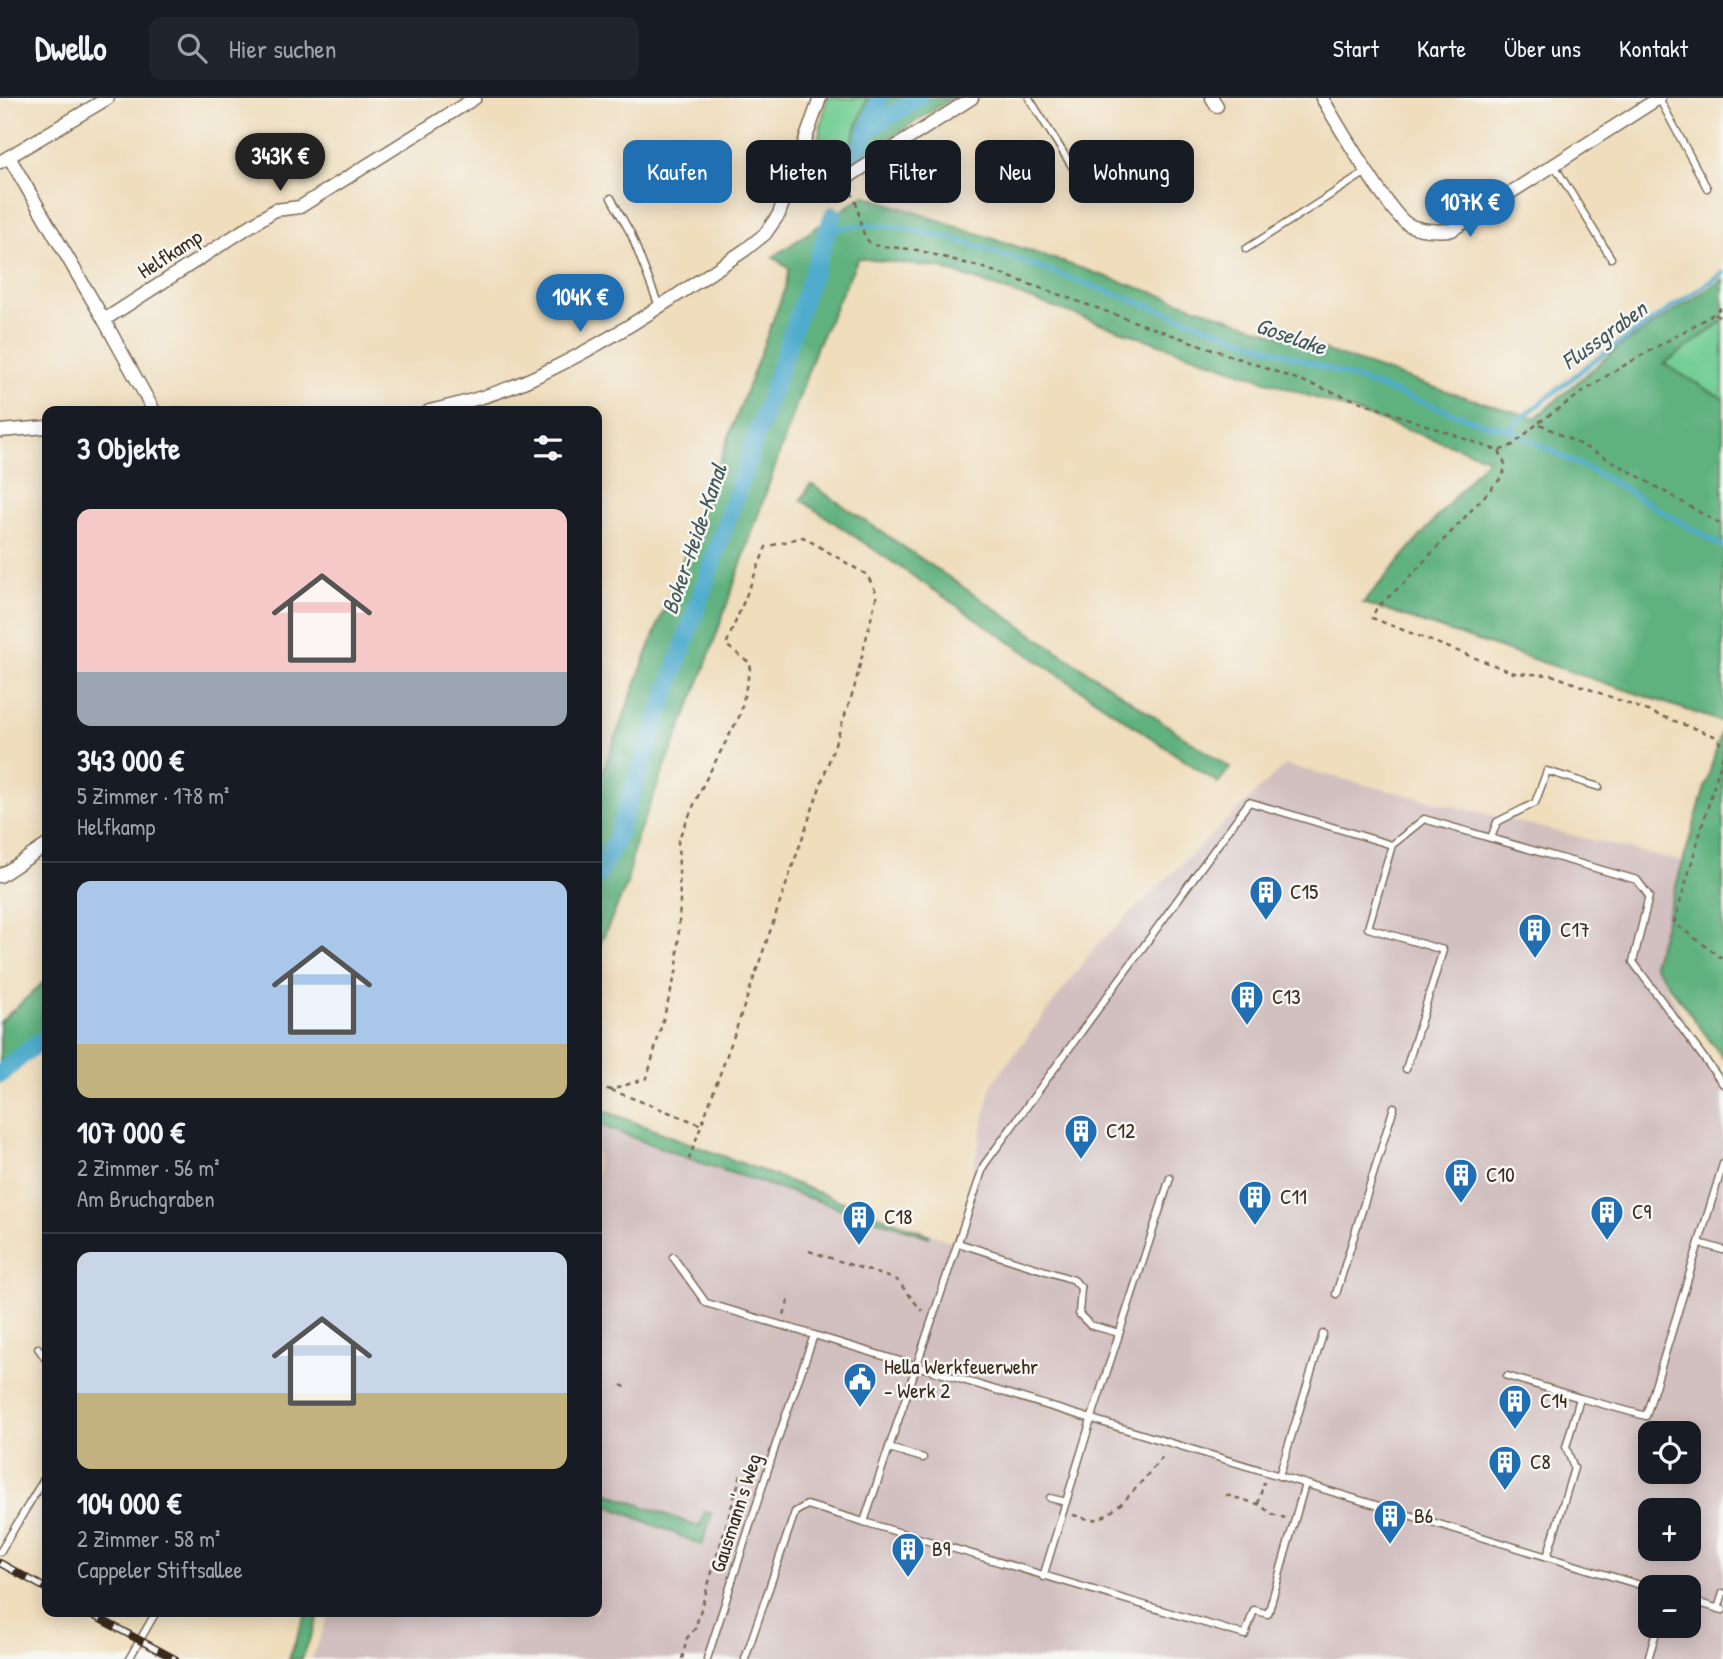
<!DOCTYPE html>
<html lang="de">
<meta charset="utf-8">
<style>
body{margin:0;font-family:"Patrick Hand",sans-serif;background:#20242c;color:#f1f3f6;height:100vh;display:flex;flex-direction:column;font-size:26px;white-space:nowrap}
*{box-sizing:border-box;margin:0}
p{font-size:23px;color:#9ea1a6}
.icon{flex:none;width:38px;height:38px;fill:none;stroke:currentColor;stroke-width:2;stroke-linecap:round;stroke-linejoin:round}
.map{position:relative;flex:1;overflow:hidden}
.drawer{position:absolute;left:42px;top:308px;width:560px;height:1211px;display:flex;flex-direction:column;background:#171b24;border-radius:14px;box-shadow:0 4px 18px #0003}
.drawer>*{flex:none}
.top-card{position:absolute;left:623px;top:42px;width:665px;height:63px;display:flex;gap:14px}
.tools{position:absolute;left:1638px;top:1323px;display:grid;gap:14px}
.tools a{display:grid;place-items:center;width:63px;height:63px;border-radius:14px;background:#171b24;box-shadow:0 4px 18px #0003;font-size:35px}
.price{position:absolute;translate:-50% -60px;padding:0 16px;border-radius:24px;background:#1f6fb2;color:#fff;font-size:23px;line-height:46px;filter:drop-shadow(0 2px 4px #0008)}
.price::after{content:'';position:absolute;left:50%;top:42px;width:21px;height:16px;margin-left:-10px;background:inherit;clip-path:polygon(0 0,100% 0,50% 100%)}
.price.active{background:#222;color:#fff}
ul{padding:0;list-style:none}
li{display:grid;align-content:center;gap:14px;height:371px;padding:0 35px}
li+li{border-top:2px solid #363941}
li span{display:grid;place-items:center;height:217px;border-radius:14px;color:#555}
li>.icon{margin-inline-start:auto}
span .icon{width:126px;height:126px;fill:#fffc;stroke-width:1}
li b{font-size:30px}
h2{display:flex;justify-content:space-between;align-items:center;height:84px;padding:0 35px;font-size:30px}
.pill{padding:0 24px;border-radius:14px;background:#171b24;box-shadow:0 4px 18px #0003;font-size:24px;line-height:63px}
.pill.active{background:#1f6fb2;color:#fff}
header{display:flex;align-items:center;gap:42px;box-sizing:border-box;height:98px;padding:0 35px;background:#171b24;border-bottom:2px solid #363941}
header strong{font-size:33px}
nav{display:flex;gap:38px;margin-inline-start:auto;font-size:24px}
.search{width:490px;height:63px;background:#20242c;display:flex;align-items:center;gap:18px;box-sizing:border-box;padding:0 24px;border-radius:14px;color:#9ea1a6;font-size:26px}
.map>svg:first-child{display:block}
</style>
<header>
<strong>Dwello</strong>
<div class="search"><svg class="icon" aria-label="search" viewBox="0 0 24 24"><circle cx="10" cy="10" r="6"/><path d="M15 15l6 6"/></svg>Hier suchen</div>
<nav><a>Start</a><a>Karte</a><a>Über uns</a><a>Kontakt</a></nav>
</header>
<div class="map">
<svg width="1723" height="1561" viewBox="0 0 1723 1561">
<rect width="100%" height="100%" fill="#f6f6f2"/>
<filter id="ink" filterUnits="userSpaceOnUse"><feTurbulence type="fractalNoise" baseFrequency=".0143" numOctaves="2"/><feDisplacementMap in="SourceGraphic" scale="14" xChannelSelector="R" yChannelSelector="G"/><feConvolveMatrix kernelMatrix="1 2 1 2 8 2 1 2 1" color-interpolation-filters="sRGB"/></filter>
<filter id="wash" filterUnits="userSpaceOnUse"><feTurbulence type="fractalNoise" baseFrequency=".00686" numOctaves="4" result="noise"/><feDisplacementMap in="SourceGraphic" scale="28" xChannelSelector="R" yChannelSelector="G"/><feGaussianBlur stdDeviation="1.57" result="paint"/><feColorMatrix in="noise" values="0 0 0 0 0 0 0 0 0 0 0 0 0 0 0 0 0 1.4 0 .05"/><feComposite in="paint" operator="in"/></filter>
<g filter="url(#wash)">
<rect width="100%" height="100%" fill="#efddbc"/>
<!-- industrial -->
<path fill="#d2bfbf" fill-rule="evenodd" d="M1285,667l406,99 -38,100 70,121v574h-1411l18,-47h267v-491l360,122 35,-159 104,-138zM1650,1335h39v39h-39zM1650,1412h39v39h-39zM1650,1489h39v39h-39z"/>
<!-- green -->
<g fill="#74ce95" stroke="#587c5a" stroke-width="2">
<path d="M827,0h40l-25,71 -17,11 -15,-1z"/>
<path d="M1723,223v78l-59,-35z"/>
</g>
<!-- forest -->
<g fill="#5fb17e" stroke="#4d6e4e" stroke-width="2">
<path d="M867,0h85l-110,71z"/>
<path d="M864,97l581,196 90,27 80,-68 108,-71v42l-59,43 59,35v323l-360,-119 125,-145 -547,-190 -83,-10 -41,88 -113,324 -69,172 -8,42 -30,67v-165l188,-498 4,-19 -16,-12z"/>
<path d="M811,386l419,284 -12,15 -417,-283z"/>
<path d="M1723,628v332l-70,-94z"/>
<path d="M47,881v68l-10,2 -37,33v-60z"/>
<path d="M597,1010l333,127 -1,2 -228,-74 -104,-39z"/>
<path d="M597,1391l102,38 6,-15 7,2 -10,31 -105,-44z"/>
<path d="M306,1514h14l-18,47h-13z"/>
</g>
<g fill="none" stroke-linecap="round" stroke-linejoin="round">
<!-- stream -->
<g stroke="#4faccd" stroke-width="5">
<path d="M825,135c27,-11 56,-9 84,-4 65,12 129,39 192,60 127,44 253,89 380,134l27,6 98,49 117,69"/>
<path d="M1508,331l88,-70 127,-86"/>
</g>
<!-- canal -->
<g stroke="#4faccd" stroke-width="18">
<path d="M868,32l12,-32"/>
<path d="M856,59l12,-27 50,-32"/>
<path d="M597,778l18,-34 218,-627"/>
<path d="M0,976l38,-32 9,-3"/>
</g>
</g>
</g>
<g filter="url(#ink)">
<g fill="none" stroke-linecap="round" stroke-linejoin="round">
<defs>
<g id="service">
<path d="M1029,0l59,94"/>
<path d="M1659,0l48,90"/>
<path d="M1554,67l57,93"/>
<path d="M611,100l20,36 28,72"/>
<path d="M1246,151l122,-78"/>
<path d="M1491,740l6,-16 38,-19 12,-32 52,16"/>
<path d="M1406,971l37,-119 -75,-22 24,-83 32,-26 213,61 12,16 -16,66 90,122"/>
<path d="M958,1145l116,37 7,8 -2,26 11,11 29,8"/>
<path d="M1699,1145l24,7"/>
<path d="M673,1159l33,46 108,32"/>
<path d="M1336,1196l58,-187"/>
<path d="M38,1250l9,13"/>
<path d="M1507,1278l73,22 -14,49 8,21 -27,89"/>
<path d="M1580,1300l66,18 77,-252"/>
<path d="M889,1350l34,10"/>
<path d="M1279,1378l44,-142"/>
<path d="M1050,1400l16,4"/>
<path d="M864,1424l381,113 9,-25 14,4 37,-130"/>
<path d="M0,1454l47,-78"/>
<path d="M1043,1479l48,-157 79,-242"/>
<path d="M1689,1502l34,10"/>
<path d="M1718,1511l5,-16"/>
<path d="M129,1561l27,-47"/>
<path d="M707,1561l70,-218 37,-106 836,253"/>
<path d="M745,1561l50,-147 12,-7 57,17 120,-357 265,-363 143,43"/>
<path d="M1648,1561l10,-33"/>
</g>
<g id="minor">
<path d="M1212,0l5,8"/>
<path d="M1322,0c14,23 68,118 87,127 12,6 29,6 43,5l207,-132"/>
<path d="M9,59l95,163 50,91"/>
<path d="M0,64l108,-64"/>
<path d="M788,94l22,3 21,-7 141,-90"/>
<path d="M104,222l171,-110 25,-3 175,-109"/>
<path d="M429,313c31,-7 62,-15 92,-28 79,-34 152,-85 224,-133l20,-16 14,-20 41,-116"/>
<path d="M0,333l47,-4"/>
<path d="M0,778l47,-31"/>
</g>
</defs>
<!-- service casing -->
<use href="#service" stroke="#7a6955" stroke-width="9"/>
<!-- minor casing -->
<use href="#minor" stroke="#7a6955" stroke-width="15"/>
<!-- path -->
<g stroke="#7a6955" stroke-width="2.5" stroke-dasharray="5 5" stroke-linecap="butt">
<path d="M851,94c12,20 5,38 21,53l45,5 67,18 515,183 14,-6 25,-22 76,39 109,64"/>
<path d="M1715,216l8,6"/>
<path d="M1539,324l72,-49 98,-56 14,-11"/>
<path d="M1499,353l6,13 -2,12 -101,109 -25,22 -5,11 142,55 38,2 165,62 6,12"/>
<path d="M1723,657l-49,168 49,36"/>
<path d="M597,988l14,4 36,-12 30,-109 3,-68 -2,-61 26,-57 36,-68 11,-51 -25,-19 40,-98 37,-10 64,38 10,19 -23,95 -122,352 -43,118"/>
<path d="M611,992l91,35"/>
<path d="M809,1153l88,29 25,31"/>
<path d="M784,1217l6,-20"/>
<path d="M621,1287l8,4"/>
<path d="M1226,1397l32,9 14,10 13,4"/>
<path d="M1258,1406l6,-22"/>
<path d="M1073,1417c9,2 19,7 27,3 23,-9 48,-46 65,-63"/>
<path d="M682,1561l5,-21 8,-9 46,-154"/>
</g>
<!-- service -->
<use href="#service" stroke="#fff" stroke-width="6"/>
<!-- minor -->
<use href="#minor" stroke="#fff" stroke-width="12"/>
<defs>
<g id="rail">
<path d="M0,1465l47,26"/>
<path d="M87,1514l88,47"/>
</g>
</defs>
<!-- rail casing -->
<use href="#rail" stroke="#3b2a1e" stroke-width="8"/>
<!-- rail -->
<use href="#rail" stroke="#f6f6f2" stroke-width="5" stroke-dasharray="16" stroke-linecap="butt"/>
</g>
</g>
<!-- icons -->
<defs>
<symbol id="building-pin" viewBox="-11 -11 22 30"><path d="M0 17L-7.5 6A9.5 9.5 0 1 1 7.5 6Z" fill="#1f6fb2" stroke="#f6f6f2"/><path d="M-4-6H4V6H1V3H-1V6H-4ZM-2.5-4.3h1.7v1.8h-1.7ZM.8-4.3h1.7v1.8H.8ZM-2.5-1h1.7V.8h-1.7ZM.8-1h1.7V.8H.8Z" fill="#fff"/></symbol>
<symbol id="civic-pin" viewBox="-11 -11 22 30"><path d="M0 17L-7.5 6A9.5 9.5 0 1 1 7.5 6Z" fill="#1f6fb2" stroke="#f6f6f2"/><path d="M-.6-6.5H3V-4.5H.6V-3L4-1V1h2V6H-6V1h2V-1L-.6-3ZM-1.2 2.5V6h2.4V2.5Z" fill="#fff"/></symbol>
</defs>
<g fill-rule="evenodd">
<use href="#building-pin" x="1247" y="775" width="38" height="52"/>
<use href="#building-pin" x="1516" y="813" width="38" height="52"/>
<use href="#building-pin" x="1228" y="880" width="38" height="52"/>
<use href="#building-pin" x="1062" y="1014" width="38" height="52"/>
<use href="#building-pin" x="1442" y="1058" width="38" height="52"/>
<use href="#building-pin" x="1236" y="1080" width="38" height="52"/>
<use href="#building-pin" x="1588" y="1095" width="38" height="52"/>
<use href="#building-pin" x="840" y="1100" width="38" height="52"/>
<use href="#civic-pin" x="841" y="1262" width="38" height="52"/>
<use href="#building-pin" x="1496" y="1284" width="38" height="52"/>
<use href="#building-pin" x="1486" y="1345" width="38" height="52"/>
<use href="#building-pin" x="1371" y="1399" width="38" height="52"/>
<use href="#building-pin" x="889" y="1432" width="38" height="52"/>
</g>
<g text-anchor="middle" stroke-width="5" stroke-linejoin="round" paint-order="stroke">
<!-- street labels -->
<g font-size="21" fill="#3b2a1e" stroke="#f6f6f2">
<text transform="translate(170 156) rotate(-33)" y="7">Helfkamp</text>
<text transform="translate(736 1415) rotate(-72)" y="7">Gausmann's Weg</text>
</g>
<!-- poi labels -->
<g font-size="21" fill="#3b2a1e" stroke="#f6f6f2" text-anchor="start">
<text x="1290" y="801">C15</text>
<text x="1560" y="839">C17</text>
<text x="1272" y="906">C13</text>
<text x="1106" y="1040">C12</text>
<text x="1486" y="1084">C10</text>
<text x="1280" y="1106">C11</text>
<text x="1632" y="1121">C9</text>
<text x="884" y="1126">C18</text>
<text x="884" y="1276">Hella Werkfeuerwehr<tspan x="884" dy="24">- Werk 2</tspan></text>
<text x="1540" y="1310">C14</text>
<text x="1530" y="1371">C8</text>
<text x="1414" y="1425">B6</text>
<text x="932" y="1458">B9</text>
</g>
<!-- water labels -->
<g font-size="23" font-style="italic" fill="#42585b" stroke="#f6f6f2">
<text transform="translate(1604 237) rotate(-36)" y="8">Flussgraben</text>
<text transform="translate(1291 238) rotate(19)" y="8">Goselake</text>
<text transform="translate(694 441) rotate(-71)" y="8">Boker-Heide-Kanal</text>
</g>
</g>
</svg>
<div class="tools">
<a><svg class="icon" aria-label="locate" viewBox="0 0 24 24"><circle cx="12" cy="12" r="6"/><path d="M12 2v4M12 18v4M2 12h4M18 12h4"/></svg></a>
<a>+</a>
<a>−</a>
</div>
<b class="price active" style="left:280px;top:95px">343K €</b>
<b class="price" style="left:1470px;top:141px">107K €</b>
<b class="price" style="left:580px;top:236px">104K €</b>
<div class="top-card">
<a class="pill active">Kaufen</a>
<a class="pill">Mieten</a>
<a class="pill">Filter</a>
<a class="pill">Neu</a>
<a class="pill">Wohnung</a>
</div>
<section class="drawer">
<h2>3 Objekte<svg class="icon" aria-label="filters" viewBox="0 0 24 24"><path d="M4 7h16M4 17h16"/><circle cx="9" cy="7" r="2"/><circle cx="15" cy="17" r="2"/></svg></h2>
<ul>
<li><span style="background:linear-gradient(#f6c9c9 75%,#9aa5b1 0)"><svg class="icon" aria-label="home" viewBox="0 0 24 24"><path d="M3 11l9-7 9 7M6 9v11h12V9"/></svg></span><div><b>343 000 €</b><p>5 Zimmer · 178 m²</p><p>Helfkamp</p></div></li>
<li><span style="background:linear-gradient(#a9c7e8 75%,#c2b280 0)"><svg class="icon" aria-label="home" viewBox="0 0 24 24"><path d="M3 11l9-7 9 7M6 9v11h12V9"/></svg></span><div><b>107 000 €</b><p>2 Zimmer · 56 m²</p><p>Am Bruchgraben</p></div></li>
<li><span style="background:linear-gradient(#c9d6e8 65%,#c2b280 0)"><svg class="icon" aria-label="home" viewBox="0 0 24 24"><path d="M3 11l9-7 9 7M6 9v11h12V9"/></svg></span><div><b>104 000 €</b><p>2 Zimmer · 58 m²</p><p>Cappeler Stiftsallee</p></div></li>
</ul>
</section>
</div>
